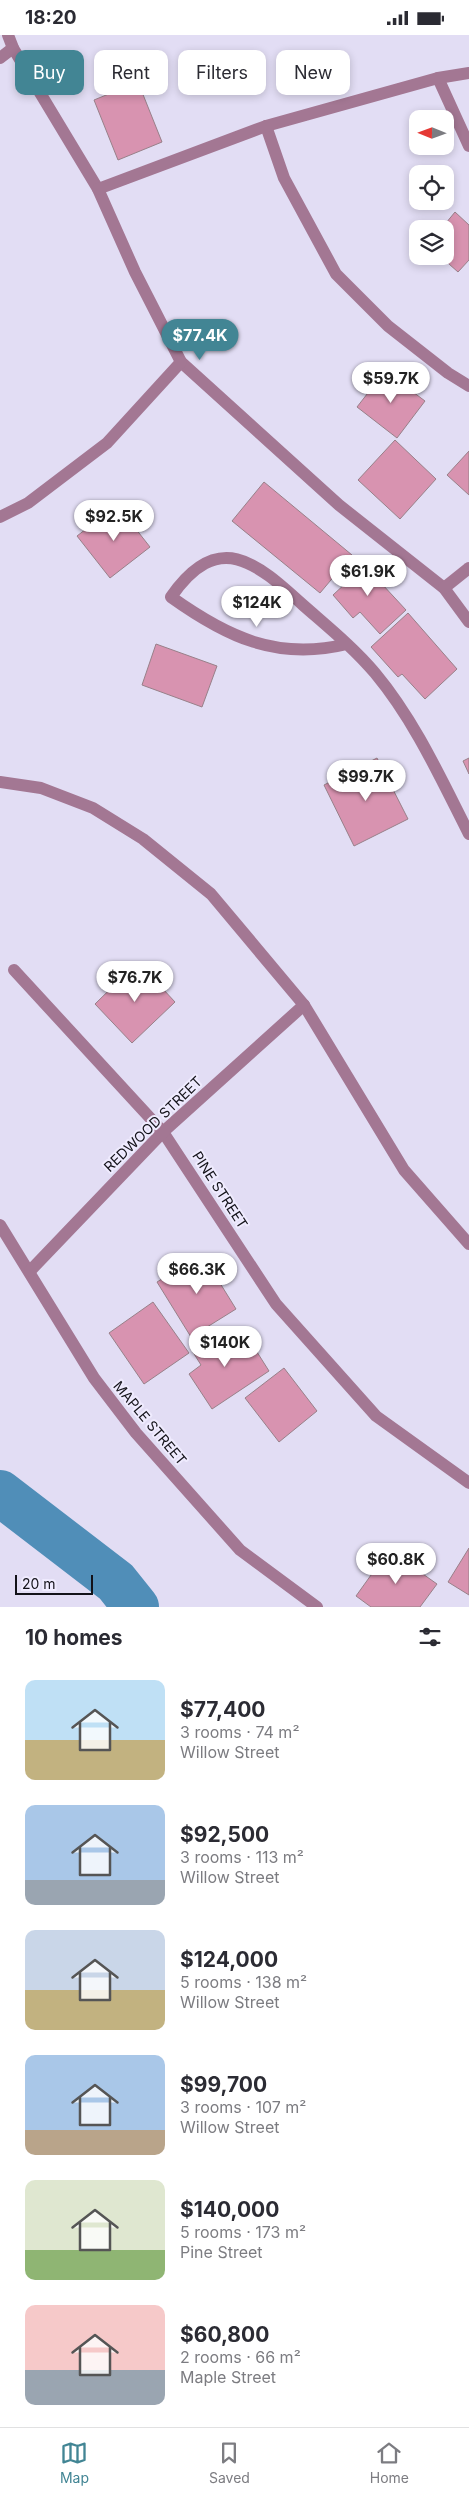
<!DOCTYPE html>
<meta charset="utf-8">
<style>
body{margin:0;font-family:Inter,sans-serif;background:#f2f2f3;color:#2b2b33;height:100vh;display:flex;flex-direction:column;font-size:19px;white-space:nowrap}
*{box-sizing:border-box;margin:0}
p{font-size:16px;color:#7c7c81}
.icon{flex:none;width:28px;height:28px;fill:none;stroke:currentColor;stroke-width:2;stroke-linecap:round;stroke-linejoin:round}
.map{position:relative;height:1572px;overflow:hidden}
.sheet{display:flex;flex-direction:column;background:#fff;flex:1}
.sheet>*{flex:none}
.hud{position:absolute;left:15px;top:15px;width:440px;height:45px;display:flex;gap:10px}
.needle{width:32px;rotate:271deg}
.fabs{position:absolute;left:409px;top:75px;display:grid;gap:10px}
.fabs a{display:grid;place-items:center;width:45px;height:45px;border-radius:10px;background:#fff;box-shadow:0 2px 8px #0003;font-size:25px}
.scale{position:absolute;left:15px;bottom:12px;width:78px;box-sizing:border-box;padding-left:5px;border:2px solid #131219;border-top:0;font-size:14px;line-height:18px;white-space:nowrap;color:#131219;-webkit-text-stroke:4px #efebfe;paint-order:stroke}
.price{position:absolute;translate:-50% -42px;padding:0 11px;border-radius:18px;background:#fff;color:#222;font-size:16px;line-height:32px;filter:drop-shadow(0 1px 2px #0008)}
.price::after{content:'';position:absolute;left:50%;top:30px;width:15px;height:11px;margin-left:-8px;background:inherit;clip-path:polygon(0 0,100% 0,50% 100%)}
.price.on{background:#428594;color:#fff}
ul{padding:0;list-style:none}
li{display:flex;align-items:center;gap:15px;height:125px;padding:0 25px}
li span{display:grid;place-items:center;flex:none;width:140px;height:100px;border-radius:10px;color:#555}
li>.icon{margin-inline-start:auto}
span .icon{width:60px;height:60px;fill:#fffc;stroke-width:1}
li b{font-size:21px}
h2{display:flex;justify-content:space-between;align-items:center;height:60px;padding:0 25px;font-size:21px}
.chip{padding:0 18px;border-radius:10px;background:#fff;box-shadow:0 2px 8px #0003;font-size:18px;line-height:45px}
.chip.on{background:#428594;color:#fff}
.status{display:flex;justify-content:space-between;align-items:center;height:35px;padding:0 25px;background:#fff;direction:ltr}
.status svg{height:14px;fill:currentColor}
.dock{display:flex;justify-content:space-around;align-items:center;height:70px;border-top:1px solid #e1e1e2;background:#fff;font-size:14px;color:#7c7c81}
.dock a{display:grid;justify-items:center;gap:2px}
.dock .on{color:#428594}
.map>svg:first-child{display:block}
</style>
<div class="status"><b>18:20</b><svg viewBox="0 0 49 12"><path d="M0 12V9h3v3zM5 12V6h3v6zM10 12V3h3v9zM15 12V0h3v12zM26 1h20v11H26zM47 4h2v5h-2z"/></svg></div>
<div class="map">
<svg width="469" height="1572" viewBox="0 0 469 1572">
<rect width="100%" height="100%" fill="#e2ddf4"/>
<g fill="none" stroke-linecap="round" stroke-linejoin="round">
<!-- river -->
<path stroke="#508eb8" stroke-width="46" d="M0,1458l116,89 20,25"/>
</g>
<!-- building -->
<g fill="#d893b0" stroke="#988089">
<path d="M138,47l24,60 -44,18 -24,-60z"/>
<path d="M455,177l14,13v35l-11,12 -18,-16h5v-27h-4z"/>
<path d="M385,336l40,30 -28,37 -40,-31z"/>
<path d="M395,405l41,39 -36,40 -42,-39z"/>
<path d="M469,416v44l-22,-20z"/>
<path d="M264,447l88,73 -32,38 -88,-72z"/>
<path d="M117,470l33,42 -40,31 -33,-42z"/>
<path d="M357,522l49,53 -26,24 -20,-22 -7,6 -20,-23 14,-13 -8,-9z"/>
<path d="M408,578l49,56 -32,30 -23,-25 -4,3 -27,-30z"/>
<path d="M156,609l61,22 -15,41 -60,-22z"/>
<path d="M377,723l31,61 -54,27 -30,-61z"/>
<path d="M469,723v16l-6,-13z"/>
<path d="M138,927l37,40 -43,41 -37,-39z"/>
<path d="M202,1219l34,55 -45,28 -34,-55z"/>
<path d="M153,1267l36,51 -45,31 -35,-51z"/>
<path d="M218,1296l10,15 14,-9 11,17 4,-2 12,19 -57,38 -23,-35 12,-9 -10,-16z"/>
<path d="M284,1333l33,43 -38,31 -34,-44z"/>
<path d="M469,1513v47l-21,-13z"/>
<path d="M389,1515l48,34 -17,23h-49l-15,-11z"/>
</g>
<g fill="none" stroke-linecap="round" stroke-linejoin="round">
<!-- street -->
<g stroke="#a37793" stroke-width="12">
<path d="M8,0l5,13 85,141 37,83 46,90 158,143 105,83 25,34"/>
<path d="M0,23l13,-10"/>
<path d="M438,43l31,68"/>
<path d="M266,91l18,52 52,96 52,52 60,47 21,13"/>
<path d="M98,154l168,-63 172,-48 31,-5"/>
<path d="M0,482l28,-14 79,-60 74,-81"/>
<path d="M444,553l25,-20"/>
<path d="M347,609c-70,17 -120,-7 -176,-47 47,-68 85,-35 132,8 25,22 51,43 72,68 40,48 66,106 94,161"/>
<path d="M0,747l41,6 52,20 50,31 68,55 93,111 100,165 65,74"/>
<path d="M14,935l149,162 113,172 100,112 93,67"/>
<path d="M0,1190l94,153 42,55 104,117 77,57"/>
<path d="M30,1236l133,-139 141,-127"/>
</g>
</g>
<g text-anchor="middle" stroke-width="4" stroke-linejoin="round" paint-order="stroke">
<!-- street labels -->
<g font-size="14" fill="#131219" stroke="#efebfe">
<text transform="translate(153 1089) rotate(-44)" y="5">REDWOOD STREET</text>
<text transform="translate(220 1155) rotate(57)" y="5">PINE STREET</text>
<text transform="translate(150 1388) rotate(50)" y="5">MAPLE STREET</text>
</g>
</g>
</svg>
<div class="fabs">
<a><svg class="needle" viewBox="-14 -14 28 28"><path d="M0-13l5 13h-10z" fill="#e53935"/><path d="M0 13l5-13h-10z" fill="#7c7c81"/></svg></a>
<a><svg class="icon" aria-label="locate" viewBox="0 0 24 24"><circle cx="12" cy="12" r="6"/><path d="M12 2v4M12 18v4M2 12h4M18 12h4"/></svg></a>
<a><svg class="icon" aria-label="layers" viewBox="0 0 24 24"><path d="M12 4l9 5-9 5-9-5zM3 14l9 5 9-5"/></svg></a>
</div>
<div class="scale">20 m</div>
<b class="price on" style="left:200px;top:326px">$77.4K</b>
<b class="price" style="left:391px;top:369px">$59.7K</b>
<b class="price" style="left:114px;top:507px">$92.5K</b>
<b class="price" style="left:368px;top:562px">$61.9K</b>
<b class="price" style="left:257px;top:593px">$124K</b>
<b class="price" style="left:366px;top:767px">$99.7K</b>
<b class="price" style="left:135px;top:968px">$76.7K</b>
<b class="price" style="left:197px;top:1260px">$66.3K</b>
<b class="price" style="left:225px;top:1333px">$140K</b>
<b class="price" style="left:396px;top:1550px">$60.8K</b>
<div class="hud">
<a class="chip on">Buy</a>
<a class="chip">Rent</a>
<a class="chip">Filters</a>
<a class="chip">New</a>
</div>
</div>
<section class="sheet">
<h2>10 homes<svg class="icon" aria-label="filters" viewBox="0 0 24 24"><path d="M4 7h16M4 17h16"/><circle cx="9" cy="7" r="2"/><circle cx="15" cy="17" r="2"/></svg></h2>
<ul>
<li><span style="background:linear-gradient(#bfe0f5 60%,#c2b280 0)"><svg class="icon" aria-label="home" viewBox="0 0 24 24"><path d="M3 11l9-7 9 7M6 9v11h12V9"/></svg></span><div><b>$77,400</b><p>3 rooms · 74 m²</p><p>Willow Street</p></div></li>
<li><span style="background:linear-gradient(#a9c7e8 75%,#9aa5b1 0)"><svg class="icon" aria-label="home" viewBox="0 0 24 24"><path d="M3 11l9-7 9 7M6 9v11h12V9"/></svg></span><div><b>$92,500</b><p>3 rooms · 113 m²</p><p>Willow Street</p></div></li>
<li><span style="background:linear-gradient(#c9d6e8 60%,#c2b280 0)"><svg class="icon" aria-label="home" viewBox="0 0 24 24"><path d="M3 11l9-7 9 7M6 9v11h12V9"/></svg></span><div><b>$124,000</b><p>5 rooms · 138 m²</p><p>Willow Street</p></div></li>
<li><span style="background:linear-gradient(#a9c7e8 75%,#b9a48a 0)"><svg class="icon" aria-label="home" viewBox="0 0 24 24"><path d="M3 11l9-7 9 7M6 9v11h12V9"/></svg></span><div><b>$99,700</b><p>3 rooms · 107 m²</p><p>Willow Street</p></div></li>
<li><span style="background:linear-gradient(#dfe7d0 70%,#8fb573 0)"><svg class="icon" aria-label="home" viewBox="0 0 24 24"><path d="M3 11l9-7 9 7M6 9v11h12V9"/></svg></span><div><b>$140,000</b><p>5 rooms · 173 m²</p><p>Pine Street</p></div></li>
<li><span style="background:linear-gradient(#f6c9c9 65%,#9aa5b1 0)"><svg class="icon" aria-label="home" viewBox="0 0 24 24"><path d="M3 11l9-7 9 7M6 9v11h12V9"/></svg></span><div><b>$60,800</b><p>2 rooms · 66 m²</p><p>Maple Street</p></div></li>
</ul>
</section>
<nav class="dock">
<a class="on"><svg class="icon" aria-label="map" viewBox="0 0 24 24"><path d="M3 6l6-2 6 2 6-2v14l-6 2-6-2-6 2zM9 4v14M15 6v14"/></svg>Map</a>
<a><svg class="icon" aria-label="saved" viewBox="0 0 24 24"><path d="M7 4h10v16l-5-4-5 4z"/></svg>Saved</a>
<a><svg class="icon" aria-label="home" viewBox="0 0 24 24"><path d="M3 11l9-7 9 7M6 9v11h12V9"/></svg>Home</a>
</nav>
